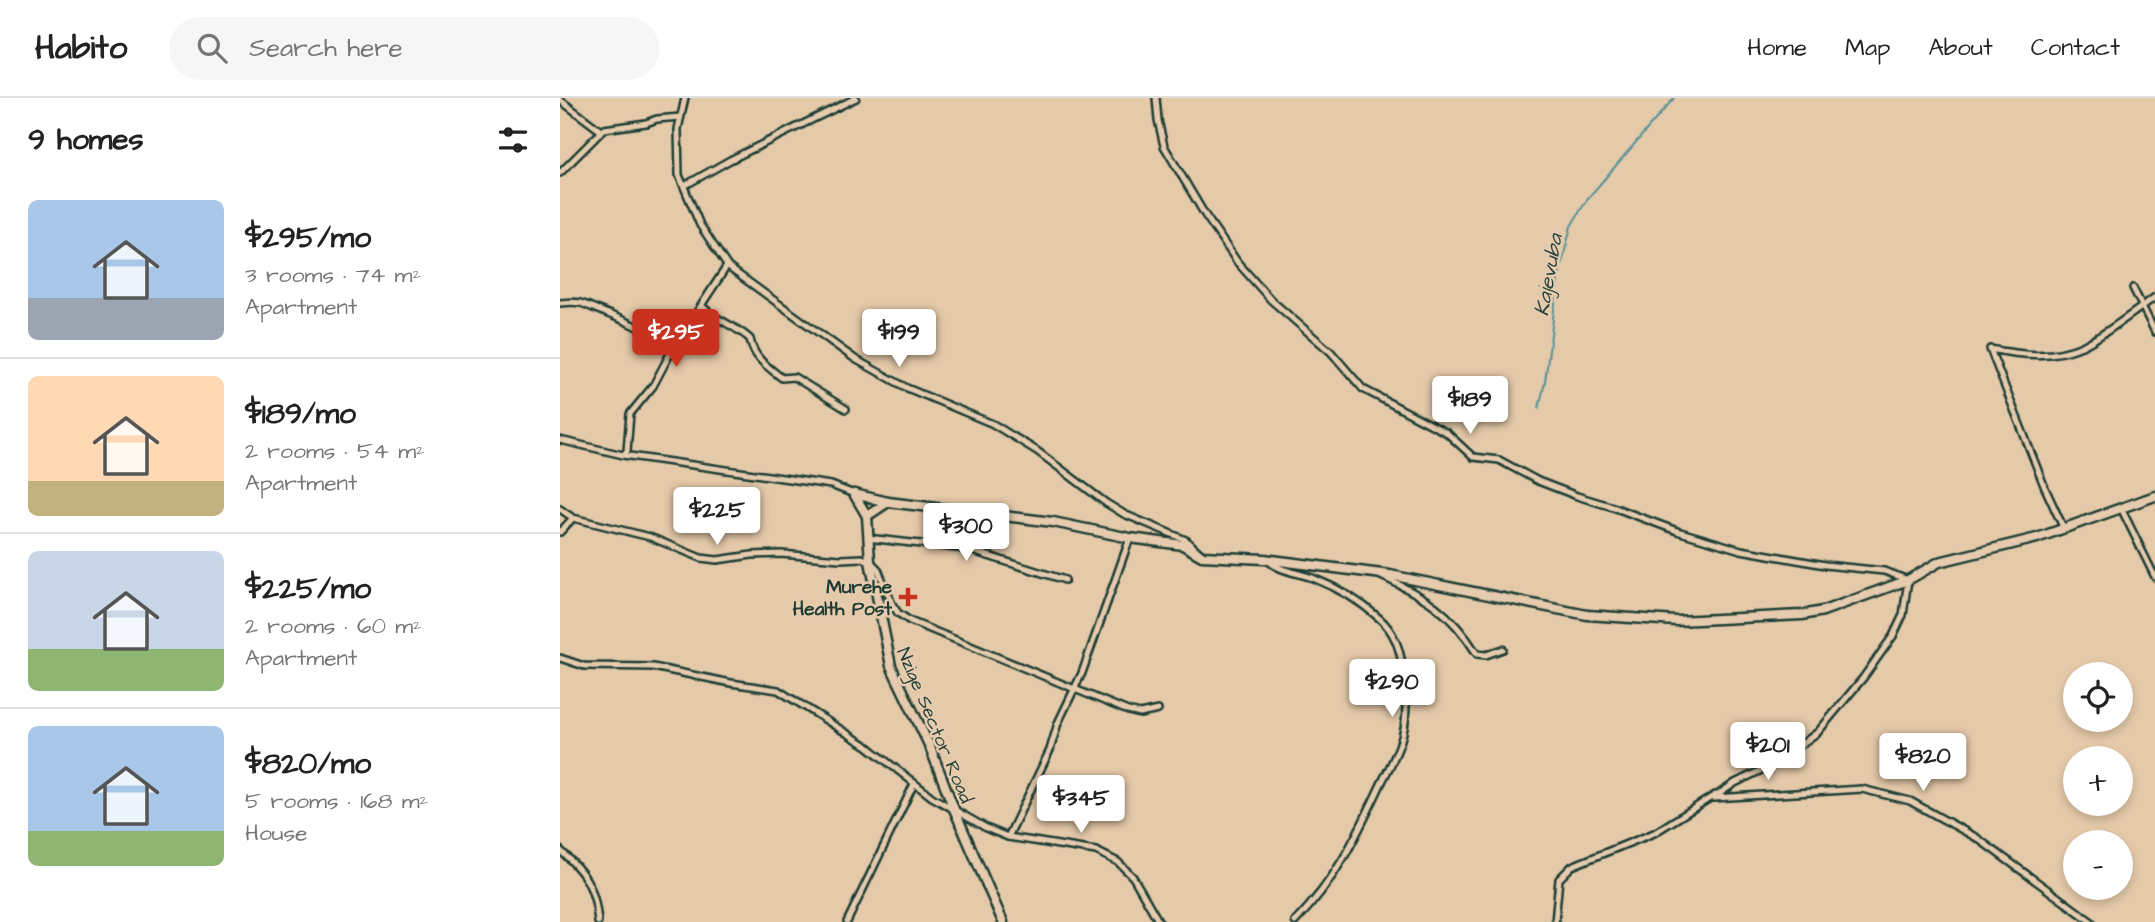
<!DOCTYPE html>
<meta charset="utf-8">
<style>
body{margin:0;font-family:"Architects Daughter",sans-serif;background:#f6f6f6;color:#222;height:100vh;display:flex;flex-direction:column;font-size:26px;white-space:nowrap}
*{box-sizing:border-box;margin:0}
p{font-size:23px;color:#767676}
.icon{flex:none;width:38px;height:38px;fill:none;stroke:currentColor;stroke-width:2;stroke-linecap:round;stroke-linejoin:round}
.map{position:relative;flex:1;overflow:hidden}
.details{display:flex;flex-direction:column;background:#fff;width:560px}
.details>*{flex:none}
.fabs{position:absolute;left:1503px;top:564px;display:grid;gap:14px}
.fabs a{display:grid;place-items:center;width:70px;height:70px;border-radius:50%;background:#fff;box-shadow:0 4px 10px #0003;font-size:35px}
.price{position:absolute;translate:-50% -60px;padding:0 16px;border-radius:7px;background:#fff;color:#222;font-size:23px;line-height:46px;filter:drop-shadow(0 2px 4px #0008)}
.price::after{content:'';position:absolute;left:50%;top:42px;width:21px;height:16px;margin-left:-10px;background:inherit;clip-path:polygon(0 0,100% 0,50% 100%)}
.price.on{background:#c8321e;color:#fff}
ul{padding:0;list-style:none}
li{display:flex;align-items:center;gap:21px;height:175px;padding:0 28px}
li+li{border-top:2px solid #e0e0e0}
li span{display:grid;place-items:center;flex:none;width:196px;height:140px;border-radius:10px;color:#555}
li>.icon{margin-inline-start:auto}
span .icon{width:84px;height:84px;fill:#fffc;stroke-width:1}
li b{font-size:30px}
h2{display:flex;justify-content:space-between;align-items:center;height:84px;padding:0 28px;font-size:30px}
header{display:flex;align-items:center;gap:42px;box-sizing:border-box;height:98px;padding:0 35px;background:#fff;border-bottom:2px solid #e0e0e0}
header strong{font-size:33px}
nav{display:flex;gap:38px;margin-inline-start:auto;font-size:24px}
.search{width:490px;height:63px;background:#f6f6f6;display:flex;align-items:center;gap:18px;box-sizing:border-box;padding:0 24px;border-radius:38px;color:#767676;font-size:26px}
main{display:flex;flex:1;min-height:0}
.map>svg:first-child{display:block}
</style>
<header>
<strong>Habito</strong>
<div class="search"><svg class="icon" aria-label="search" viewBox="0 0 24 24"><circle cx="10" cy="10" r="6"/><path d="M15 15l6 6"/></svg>Search here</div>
<nav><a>Home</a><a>Map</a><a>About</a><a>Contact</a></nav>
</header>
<main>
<section class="details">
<h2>9 homes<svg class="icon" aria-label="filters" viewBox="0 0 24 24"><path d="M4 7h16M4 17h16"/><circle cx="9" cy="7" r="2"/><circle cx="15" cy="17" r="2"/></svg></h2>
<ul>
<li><span style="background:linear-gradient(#a9c7e8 70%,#9aa5b1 0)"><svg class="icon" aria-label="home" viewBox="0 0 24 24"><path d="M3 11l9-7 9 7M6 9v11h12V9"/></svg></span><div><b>$295/mo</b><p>3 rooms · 74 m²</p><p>Apartment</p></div></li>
<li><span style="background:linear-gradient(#ffd9b3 75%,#c2b280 0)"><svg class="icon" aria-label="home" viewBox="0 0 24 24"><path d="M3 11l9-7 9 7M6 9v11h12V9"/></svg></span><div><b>$189/mo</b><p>2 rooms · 54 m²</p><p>Apartment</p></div></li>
<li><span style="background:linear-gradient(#c9d6e8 70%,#8fb573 0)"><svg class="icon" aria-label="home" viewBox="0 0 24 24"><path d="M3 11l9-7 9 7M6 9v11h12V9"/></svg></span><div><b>$225/mo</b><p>2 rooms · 60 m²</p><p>Apartment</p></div></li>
<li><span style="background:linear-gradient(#a9c7e8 75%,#8fb573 0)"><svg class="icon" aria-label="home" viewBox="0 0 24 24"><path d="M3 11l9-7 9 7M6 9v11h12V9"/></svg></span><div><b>$820/mo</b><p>5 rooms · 168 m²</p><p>House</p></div></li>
</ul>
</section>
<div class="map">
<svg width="1595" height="824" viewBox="0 0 1595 824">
<rect width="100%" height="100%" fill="#e5caa9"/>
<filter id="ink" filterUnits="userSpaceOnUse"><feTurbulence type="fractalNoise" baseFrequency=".0143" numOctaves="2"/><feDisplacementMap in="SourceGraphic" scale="14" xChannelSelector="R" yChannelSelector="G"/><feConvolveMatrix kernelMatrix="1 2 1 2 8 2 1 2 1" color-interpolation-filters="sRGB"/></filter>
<g filter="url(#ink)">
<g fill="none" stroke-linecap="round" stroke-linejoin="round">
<!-- stream -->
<path stroke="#58929a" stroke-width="2" d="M979,310l6,-26 13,-103 13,-53 17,-28 86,-100"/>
<defs>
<g id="street">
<path d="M125,0l-7,31 1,46 21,50 28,42 127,92 52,29 86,36 44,27 69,52 18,11 62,26 14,13"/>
<path d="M596,0l2,22 6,26 41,69 33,48 33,37 60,52 32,37 84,44 26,24 26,3 39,21 39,15 36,11 64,24 64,19 84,15 59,6 24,9 -5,35 -10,21 -30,42 -45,54 -42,31 -41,20 -22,15 2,-3 -61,38 -82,33 -13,13 -4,43"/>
<path d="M0,2l41,31"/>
<path d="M0,75l44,-44 42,-6 11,-4 23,-2"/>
<path d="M124,88l46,-26 126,-62"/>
<path d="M1573,190l22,44"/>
<path d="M0,205c23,-3 24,2 43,9 30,12 44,17 67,41"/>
<path d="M142,208c14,15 33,19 48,33 4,20 17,27 32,39l12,-1 52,32"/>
<path d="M0,342l63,15 208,30 23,9"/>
<path d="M63,357l4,-4 3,-37 23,-28 19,-36 55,-84"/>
<path d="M1561,410l34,69"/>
<path d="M0,411l13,9 77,19 51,21 16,2 35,-5 29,-1 59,5 22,-1 8,3 8,8 14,35 6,9 12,8 218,90 12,3 18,-4"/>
<path d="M1504,431l-19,-41 -55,-139c30,6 63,10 92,-3 21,-10 54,-35 73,-49"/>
<path d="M0,434l13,-14"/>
<path d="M307,440l99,11 99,31"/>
<path d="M707,461c9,12 34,14 48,20 23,9 45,22 64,39 16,14 21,31 24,52 3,20 5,43 0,63 -4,18 -13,33 -21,49 -26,55 -44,95 -87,140"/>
<path d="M821,478c45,21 69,35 96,78l9,1 17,-6"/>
<path d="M0,560l24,8 69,1 78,16 47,7 89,56 65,51 56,32 20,8 88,14 22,11 15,15 26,45"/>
<path d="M1154,700l148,-9 48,12 67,37 115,84"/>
<path d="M448,739l42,-87 8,-27 24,-50 48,-135"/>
<path d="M0,752c26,24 35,37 38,72"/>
<path d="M287,824l67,-138"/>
</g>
<g id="secondary">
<path d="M294,396l34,8 165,20 77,16 53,7 19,11 62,3 126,16 197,40 89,6 126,-6 21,-4 85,-31 31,-18 98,-24 118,-42"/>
<path d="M294,396l13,22 3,45 21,105 39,81 24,62 49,113"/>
<path d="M307,418l21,-14"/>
</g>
</defs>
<!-- street casing -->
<use href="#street" stroke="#1f3d34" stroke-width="10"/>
<!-- secondary casing -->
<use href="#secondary" stroke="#1f3d34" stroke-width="13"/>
<!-- street -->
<use href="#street" stroke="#e6cbae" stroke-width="5"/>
<!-- secondary -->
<use href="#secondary" stroke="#e6cbae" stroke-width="8"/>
</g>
</g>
<!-- markers -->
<path fill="#c8321e" stroke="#e6cbae" stroke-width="2.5" d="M344.5 488.5h7v7h7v7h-7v7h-7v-7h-7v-7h7z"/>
<g text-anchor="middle" stroke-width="5" stroke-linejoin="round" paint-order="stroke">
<!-- poi labels -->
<g font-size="19" font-weight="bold" fill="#1f3d34" stroke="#e6cbae" text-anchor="end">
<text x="332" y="495">Murehe<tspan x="332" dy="22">Health Post</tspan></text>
</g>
<!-- street labels -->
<g font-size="19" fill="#1f3d34" stroke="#e6cbae">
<text transform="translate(376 627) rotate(67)" y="7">Nzige Sector Road</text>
</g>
<!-- water labels -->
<g font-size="21" font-style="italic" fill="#24443c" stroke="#e6cbae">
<text transform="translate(988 177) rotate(-80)" y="7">Kajevuba</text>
</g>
</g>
</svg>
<div class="fabs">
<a><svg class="icon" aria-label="locate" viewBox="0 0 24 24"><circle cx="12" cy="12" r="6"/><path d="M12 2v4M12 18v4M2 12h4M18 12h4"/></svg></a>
<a>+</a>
<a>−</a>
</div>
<b class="price on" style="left:116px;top:271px">$295</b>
<b class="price" style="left:339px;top:271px">$199</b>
<b class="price" style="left:910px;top:338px">$189</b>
<b class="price" style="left:157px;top:449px">$225</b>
<b class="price" style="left:406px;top:465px">$300</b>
<b class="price" style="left:832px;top:621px">$290</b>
<b class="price" style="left:1208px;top:684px">$201</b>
<b class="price" style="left:1363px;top:695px">$820</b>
<b class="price" style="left:521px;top:737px">$345</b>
</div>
</main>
